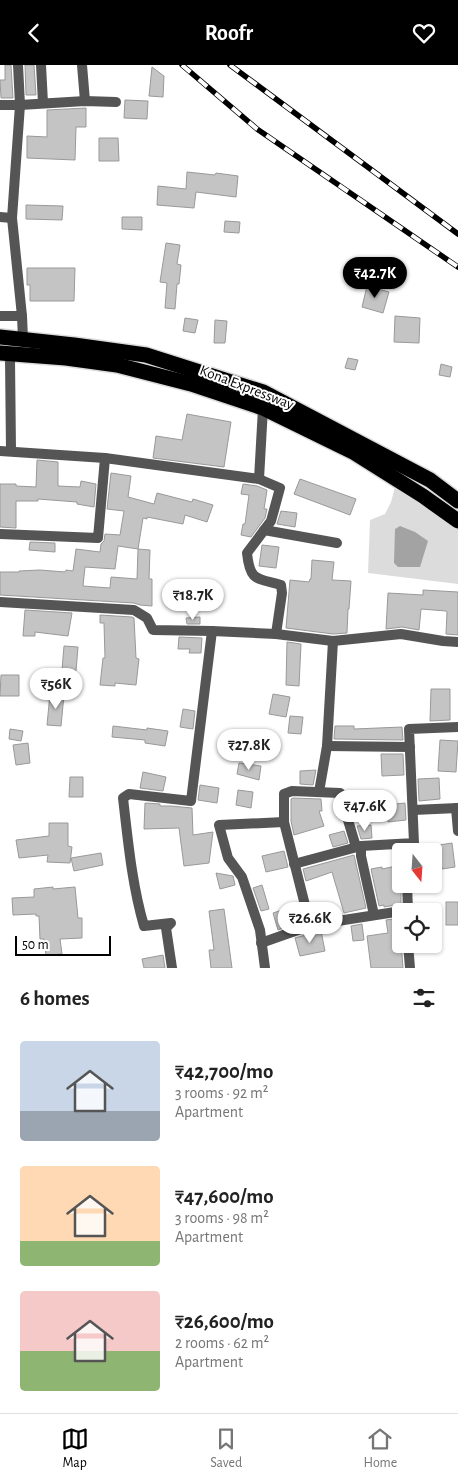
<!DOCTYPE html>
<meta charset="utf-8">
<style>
body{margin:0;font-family:"Alegreya Sans",sans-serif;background:#f2f2f2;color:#222;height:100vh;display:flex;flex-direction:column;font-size:19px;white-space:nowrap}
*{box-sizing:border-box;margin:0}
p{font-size:16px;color:#767676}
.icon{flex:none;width:28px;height:28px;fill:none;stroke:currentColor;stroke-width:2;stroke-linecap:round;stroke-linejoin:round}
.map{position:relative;height:903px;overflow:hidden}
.side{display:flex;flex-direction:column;background:#fff;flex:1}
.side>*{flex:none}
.needle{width:32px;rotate:163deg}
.buttons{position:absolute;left:392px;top:778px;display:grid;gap:10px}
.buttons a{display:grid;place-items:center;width:50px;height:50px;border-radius:5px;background:#fff;box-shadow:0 1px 4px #0004;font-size:25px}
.scale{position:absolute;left:15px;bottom:12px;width:96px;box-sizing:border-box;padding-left:5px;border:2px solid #000;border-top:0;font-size:14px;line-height:18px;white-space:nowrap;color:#000;-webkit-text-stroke:4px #fff;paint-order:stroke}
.price{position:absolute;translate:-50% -42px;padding:0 11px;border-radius:18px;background:#fff;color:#222;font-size:16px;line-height:32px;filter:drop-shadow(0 1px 2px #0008)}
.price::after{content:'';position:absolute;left:50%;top:30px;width:15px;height:11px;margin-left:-8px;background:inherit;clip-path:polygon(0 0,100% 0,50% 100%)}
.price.selected{background:#000;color:#fff}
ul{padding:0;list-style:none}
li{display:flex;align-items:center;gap:15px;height:125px;padding:0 20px}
li span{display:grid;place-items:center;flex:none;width:140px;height:100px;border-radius:5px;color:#555}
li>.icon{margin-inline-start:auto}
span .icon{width:60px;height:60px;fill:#fffc;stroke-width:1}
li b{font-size:21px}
h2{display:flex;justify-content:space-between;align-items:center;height:60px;padding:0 20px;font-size:21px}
header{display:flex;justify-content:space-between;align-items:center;height:65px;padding:0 20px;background:#000;color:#fff;font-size:22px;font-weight:700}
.dock{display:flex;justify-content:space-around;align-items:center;height:70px;border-top:1px solid #e0e0e0;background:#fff;font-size:14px;color:#767676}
.dock a{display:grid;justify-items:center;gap:2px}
.dock .selected{color:#000}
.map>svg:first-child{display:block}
</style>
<header><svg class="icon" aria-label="back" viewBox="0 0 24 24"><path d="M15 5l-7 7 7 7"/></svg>Roofr<svg class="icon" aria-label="heart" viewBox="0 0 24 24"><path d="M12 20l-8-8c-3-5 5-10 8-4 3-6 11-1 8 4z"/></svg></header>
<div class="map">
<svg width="458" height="903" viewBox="0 0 458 903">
<rect width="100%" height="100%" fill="#fff"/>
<!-- green -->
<path fill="#dcdcdc" d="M397,415l61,43v61l-90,-11 2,-53 15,-6 6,-12z"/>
<!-- water -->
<path fill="#a3a3a3" d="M400,461l15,6 13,9 -8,26h-22l-4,-4 1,-34z"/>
<!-- building -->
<g fill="#c4c4c4" stroke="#999">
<path d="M5,0h6l2,33h-12l-1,-18h5z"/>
<path d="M25,0h9l2,30h-10z"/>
<path d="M152,2l12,9 -1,21 -14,-1z"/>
<path d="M125,35l23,1 -1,18 -23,-1z"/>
<path d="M86,43v19h-10l-1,33 -48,-2v-22l20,1v-27z"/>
<path d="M99,73h19l1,23h-20z"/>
<path d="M187,107l28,3 1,-2 22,3 -2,21 -40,-5 -2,16 -37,-3 1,-19 28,3z"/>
<path d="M26,140l37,1 -1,14 -36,-1z"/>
<path d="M122,152h20v13l-20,-1z"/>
<path d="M225,156l15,1 -1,11 -15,-1z"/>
<path d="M166,178l14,2 -3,19 4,1 -2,19h-2l-2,25 -10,-1 2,-25 -7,-1z"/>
<path d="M27,203h48l-1,33h-44v-16h-3z"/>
<path d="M367,221l22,6 -6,21 -21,-6z"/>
<path d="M395,251l25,2 -1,25 -25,-1z"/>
<path d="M185,253l13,2 -3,13 -12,-2z"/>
<path d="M215,255l12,1 -2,22h-11z"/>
<path d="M348,293l10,2 -3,10 -10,-2z"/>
<path d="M441,299l11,3 -2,10 -11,-2z"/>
<path d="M187,349l44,8 -7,45 -71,-9 3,-22 26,4z"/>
<path d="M37,395l21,2v24l22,1 1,-6 15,3 -2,23 -17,-3v-2l-39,-3v2h-22v27l-16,-1v-43h16v2l20,1z"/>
<path d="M111,408l20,3 -3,21 26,7 3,-11 35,9 1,-3 20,6 -6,17 -22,-7 -2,9 -36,-7v2l-4,-1 -5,31 -20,-3 -3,23 -30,-2 -2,19 27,2 1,-11 26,2 1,-30 12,1 -1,29h3v27l-12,-1 -6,-2 -134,-8v-23h19v-1l21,-1 25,2 1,-2 7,1 3,-22 24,3 1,-8 3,-3 1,-7 15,1 4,-24 -17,-2z"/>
<path d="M300,414l56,20 -6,16 -56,-21z"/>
<path d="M243,419l14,2 10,4 -3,19h3l-2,9 -14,19 -10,-2 2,-11h2l4,-29 -8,-1z"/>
<path d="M281,446l16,2 -2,14 -18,-3z"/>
<path d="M30,477l25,1v9l-26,-2z"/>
<path d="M262,480l17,2 -3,21 -17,-2z"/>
<path d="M312,495l22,2 -2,18 19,1 -2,28h-1l-1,24 -14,1 -47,-6 4,-48 19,2 1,-3h1z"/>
<path d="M423,525l35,2v43l-12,-1 1,-22 -1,-1 -25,-2 -2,21 -17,-3 -16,2 2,-36 35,2z"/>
<path d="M25,545l47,3 -4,23 -33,-4v4h-12z"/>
<path d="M100,550l32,2 2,1 2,40 3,1 -3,26 -21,-2v3l-15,-1 3,-27h2l-1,-35h-4z"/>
<path d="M200,552v7h-13l-1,-6z"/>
<path d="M179,572l23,1 -1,15h-12l1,-4h-12z"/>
<path d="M287,577l14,2 -2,42 -13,-1z"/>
<path d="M64,581l14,1 -2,24 -14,-1z"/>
<path d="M1,610h18v21h-19z"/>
<path d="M431,624h19v31l-20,1z"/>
<path d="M50,629l14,1 -3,31 -14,-1z"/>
<path d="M273,629l17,3 -4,20 -17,-3z"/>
<path d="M183,644l12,2 -2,18 -13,-2z"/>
<path d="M290,651l13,1 -2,17 -13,-1z"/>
<path d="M113,661l34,4v-2l21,3 -3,15 -20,-3v-3l-33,-3z"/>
<path d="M335,661h19v3l48,-2 1,13 -69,-1z"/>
<path d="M10,664l13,2 -2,10 -12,-2z"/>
<path d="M440,675l18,1 -2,31 -18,-1z"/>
<path d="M28,678l2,20 -14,2 -3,-20z"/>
<path d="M381,689h22l1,21 -22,1z"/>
<path d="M239,698l22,3 -2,14 -22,-6z"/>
<path d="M316,705l-3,15 -13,-1v-13z"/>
<path d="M143,707l23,5 -3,14 -23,-3z"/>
<path d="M70,712h13v20h-14z"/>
<path d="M439,713l1,21 -21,2 -1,-22z"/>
<path d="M200,720l19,3 -2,15 -19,-3z"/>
<path d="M238,725l15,2 -2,16 -15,-3z"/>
<path d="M293,733l28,1 1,12h-3l5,15 -30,9 -3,-14v-22z"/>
<path d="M145,738l15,1v2h11l21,2 1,27 20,-3 -4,31 -25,3 -5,-38 -35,1z"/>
<path d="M405,738l1,17 -18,2 -2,-17z"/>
<path d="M49,758h19v23l4,1 -2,16 -23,-1 1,-7 -29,3 -3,-18 33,-4z"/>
<path d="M371,760l1,13 -11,1 -4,-13z"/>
<path d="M344,766l4,12 -15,4 -4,-12z"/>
<path d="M452,778l3,24 -13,2 -3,-24z"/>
<path d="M284,786l4,16 -22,5 -4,-16z"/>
<path d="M101,788l2,12 -29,6 -3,-13z"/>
<path d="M354,790l12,53 -22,5 -12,-41 -26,9 -3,-12z"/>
<path d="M401,800v39l-17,3v-2l-5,1 -8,-37 11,-2v2z"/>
<path d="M216,808l17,3 2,9 -15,4z"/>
<path d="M262,820l7,24 -8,2 -8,-23z"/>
<path d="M53,822v2l22,-2 3,31h4v20l-22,1 2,15 -16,1 -2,-16h-4l-1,-23h-3v-2l-23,1 -1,-17 22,-1v-8z"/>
<rect x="446" y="837" width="12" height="23"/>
<path d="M298,840l4,16 -24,9 -5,-17z"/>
<path d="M224,844l8,59h-21l-2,-18h5l-5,-39z"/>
<path d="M401,853v11h-1l3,39h-32l-4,-32 21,-3 -2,-13z"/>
<path d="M362,859l2,16 -11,1 -2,-15z"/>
<path d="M321,866l4,20 -25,5 -5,-18z"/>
<path d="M163,890l2,13h-21l-2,-9z"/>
</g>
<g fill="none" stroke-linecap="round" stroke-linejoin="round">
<defs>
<g id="highway">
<path d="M0,272l74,8 72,10 117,37 167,88 28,21"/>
<path d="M0,288l66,5 51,7 74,19 72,24 90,44 70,44 35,25"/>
</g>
</defs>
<!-- highway casing -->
<use href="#highway" stroke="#dbdbdb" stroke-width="18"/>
<!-- street -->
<g stroke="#555" stroke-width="10">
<path d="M41,0l2,38"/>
<path d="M82,0l3,36"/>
<path d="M0,40h20l-2,-40"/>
<path d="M0,152l12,1"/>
<path d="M0,251h22l1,23"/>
<path d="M22,251l-10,-98 8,-113 65,-4 31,1"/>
<path d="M10,294l1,92"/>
<path d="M0,386l105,7"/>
<path d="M259,414l4,-71"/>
<path d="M264,465l73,13"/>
<path d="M0,469l98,4 7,-80 154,21 21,9 -9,33 -24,32c3,29 10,25 34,32l1,8 -6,41"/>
<path d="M0,537l134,8 13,8 6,12 59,1 64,3 57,7 68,-7 42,7 15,1"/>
<path d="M327,681l83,1"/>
<path d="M319,727l8,-46 6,-105"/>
<path d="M456,743l2,23"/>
<path d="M413,745l45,-2"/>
<path d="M294,799l67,-18"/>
<path d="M407,819l1,27"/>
<path d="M374,850l-13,-59v-10l53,-3 -5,-114 49,-2"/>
<path d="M312,860l96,-15"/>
<path d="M261,878l51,-18 -3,-4 -25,-99v-28l8,-3 48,2 16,54"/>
<path d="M408,879l2,24"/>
<path d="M172,903l-6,-40 5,-5 -27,3c-12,-41 -16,-85 -21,-128l6,-4 62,7 21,-170"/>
<path d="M265,903l-5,-38 -18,-53 -14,-19 -9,-33 65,-3"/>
</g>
<!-- highway -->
<use href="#highway" stroke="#000" stroke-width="15"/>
<defs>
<g id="rail">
<path d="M182,0l75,64 201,138"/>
<path d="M230,0l228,169"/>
</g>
</defs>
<!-- rail casing -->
<use href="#rail" stroke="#000" stroke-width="5.5"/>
<!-- rail -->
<use href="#rail" stroke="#fff" stroke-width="4" stroke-dasharray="11" stroke-linecap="butt"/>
</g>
<g text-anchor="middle" stroke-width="4" stroke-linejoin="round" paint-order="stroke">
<!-- street labels -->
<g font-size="15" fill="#000" stroke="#fff">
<text transform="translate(247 322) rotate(21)" y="5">Kona Expressway</text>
</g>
</g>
</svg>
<div class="buttons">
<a><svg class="needle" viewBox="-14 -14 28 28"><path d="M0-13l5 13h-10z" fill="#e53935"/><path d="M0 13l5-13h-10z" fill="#767676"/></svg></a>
<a><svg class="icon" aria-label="locate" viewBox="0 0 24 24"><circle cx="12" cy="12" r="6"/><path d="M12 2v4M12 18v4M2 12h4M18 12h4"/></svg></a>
</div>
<div class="scale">50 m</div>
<b class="price selected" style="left:375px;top:234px">₹42.7K</b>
<b class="price" style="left:193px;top:556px">₹18.7K</b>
<b class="price" style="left:56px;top:645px">₹56K</b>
<b class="price" style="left:249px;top:706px">₹27.8K</b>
<b class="price" style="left:365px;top:767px">₹47.6K</b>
<b class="price" style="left:310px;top:879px">₹26.6K</b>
</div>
<section class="side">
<h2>6 homes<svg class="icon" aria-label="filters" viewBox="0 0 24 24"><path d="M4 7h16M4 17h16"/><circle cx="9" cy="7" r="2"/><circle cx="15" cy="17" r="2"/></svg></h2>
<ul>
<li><span style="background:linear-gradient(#c9d6e8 70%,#9aa5b1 0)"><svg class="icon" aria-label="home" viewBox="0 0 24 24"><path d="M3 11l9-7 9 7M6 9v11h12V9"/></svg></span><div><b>₹42,700/mo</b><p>3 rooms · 92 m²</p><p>Apartment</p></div></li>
<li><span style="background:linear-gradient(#ffd9b3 75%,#8fb573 0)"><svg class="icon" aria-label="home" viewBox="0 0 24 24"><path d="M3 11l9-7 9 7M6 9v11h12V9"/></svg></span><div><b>₹47,600/mo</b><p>3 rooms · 98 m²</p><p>Apartment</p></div></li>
<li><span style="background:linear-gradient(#f6c9c9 60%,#8fb573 0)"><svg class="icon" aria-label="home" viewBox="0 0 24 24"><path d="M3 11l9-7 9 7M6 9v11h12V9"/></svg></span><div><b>₹26,600/mo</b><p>2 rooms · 62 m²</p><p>Apartment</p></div></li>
</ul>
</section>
<nav class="dock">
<a class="selected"><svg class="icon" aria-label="map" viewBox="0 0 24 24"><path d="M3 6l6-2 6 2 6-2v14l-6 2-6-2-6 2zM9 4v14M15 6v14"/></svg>Map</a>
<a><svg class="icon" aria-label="saved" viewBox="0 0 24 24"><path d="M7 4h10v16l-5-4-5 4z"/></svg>Saved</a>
<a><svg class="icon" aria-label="home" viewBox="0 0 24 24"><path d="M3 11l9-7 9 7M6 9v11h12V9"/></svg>Home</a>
</nav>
